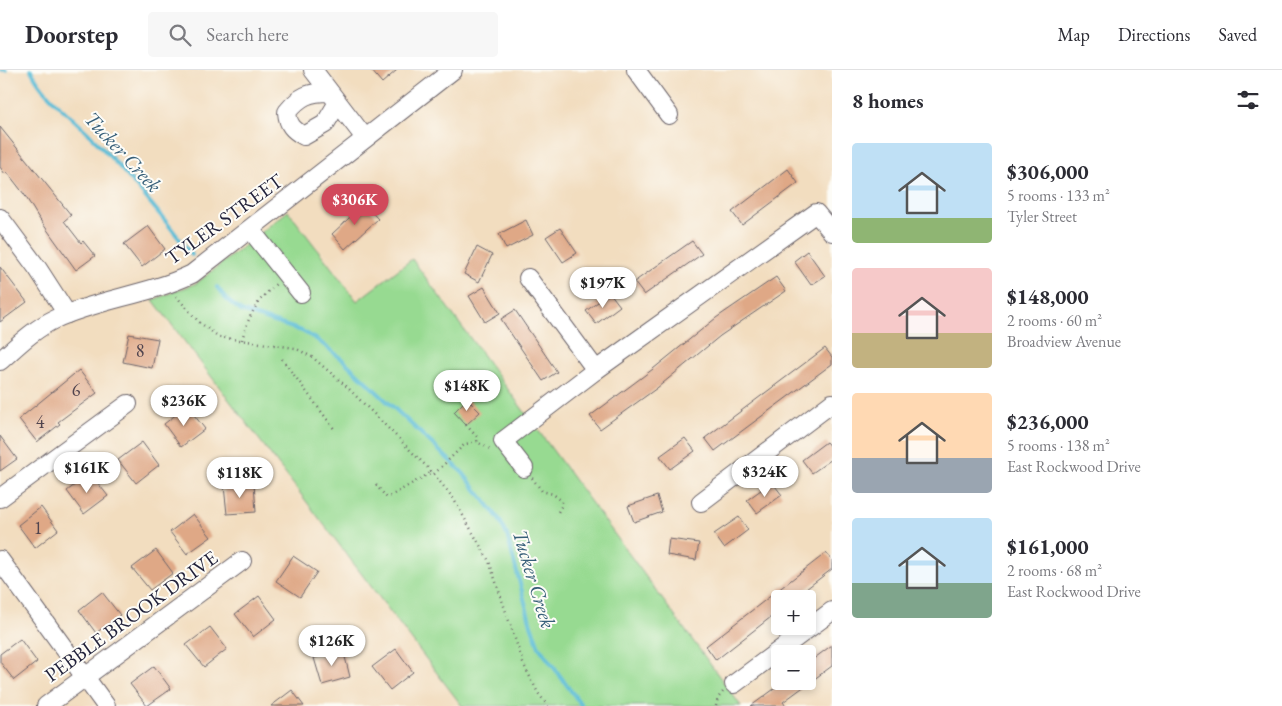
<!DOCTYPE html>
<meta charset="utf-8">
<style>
body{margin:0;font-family:"EB Garamond",serif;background:#f7f7f7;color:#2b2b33;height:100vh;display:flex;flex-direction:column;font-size:19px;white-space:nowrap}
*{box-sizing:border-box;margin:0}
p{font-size:16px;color:#7c7c81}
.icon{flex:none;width:28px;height:28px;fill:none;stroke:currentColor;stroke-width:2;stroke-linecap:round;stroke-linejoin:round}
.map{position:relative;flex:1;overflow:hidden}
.details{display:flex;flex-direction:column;background:#fff;width:450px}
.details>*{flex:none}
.fabs{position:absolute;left:771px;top:520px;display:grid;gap:10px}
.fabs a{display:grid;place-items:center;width:45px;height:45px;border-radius:5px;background:#fff;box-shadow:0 2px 8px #0003;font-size:25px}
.price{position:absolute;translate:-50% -42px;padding:0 11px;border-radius:18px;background:#fff;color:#222;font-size:16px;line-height:32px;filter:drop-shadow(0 1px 2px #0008)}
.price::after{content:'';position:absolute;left:50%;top:30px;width:15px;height:11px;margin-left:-8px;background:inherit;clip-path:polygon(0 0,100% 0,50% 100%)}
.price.on{background:#d1495b;color:#fff}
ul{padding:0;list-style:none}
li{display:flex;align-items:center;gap:15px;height:125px;padding:0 20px}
li span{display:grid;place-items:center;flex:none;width:140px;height:100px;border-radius:5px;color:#555}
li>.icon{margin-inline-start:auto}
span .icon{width:60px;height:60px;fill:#fffc;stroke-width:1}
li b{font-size:21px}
h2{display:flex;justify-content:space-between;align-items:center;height:60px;padding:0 20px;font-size:21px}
header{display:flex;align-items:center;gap:30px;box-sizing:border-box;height:70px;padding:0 25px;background:#fff;border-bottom:1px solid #e1e1e2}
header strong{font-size:24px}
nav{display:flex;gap:28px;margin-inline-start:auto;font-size:18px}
.search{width:350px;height:45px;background:#f7f7f7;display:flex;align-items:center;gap:12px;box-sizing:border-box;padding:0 18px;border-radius:5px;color:#7c7c81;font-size:19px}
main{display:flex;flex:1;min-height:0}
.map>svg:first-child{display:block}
</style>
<header>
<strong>Doorstep</strong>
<div class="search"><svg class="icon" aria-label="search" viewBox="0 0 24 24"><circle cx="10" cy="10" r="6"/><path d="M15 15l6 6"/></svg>Search here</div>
<nav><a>Map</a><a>Directions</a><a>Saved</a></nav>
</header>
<main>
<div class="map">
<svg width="832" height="636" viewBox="0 0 832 636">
<rect width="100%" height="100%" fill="#fdfcf7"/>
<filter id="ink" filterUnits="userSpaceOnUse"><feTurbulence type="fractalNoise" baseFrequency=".02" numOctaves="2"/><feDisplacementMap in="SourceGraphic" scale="10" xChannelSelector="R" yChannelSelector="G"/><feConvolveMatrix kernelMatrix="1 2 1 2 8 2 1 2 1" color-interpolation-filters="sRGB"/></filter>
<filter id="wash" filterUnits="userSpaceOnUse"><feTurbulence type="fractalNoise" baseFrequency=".0096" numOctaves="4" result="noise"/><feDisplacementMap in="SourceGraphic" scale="20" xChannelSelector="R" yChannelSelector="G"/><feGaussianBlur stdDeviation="1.12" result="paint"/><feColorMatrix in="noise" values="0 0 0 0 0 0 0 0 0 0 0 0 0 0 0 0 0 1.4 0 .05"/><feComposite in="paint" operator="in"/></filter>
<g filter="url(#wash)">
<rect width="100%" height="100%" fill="#f2ddbf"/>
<!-- green -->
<path fill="#97da91" stroke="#5c7e66" d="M288,141l69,90 55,-42 329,447h-279l-309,-406 44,-17z"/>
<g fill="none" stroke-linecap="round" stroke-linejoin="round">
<!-- stream -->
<g stroke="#57bbd5" stroke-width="4">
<path d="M0,0h6"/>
<path d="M31,0c14,28 41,46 62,68 36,38 67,75 99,117"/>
<path d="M217,217l10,13 14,11 61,20 14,8 26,20 121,114 36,46 8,16 24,90 8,22 43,59"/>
</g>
</g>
<g id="blocks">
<!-- building -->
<g fill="#dfa886">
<path d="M371,0h26l-15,13z"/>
<path d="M0,57l71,88 -7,6 17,22 2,-2 12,15 -19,14 -38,-53 -14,-23 -17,-22 -2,2 -5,-7z"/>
<path d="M788,99l10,14 -56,42 -10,-13z"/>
<path d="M364,134l14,15 -33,30 -13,-15z"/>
<path d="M526,150l7,15 -27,14 -7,-15z"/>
<path d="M148,156l17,23 -23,18 -18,-23z"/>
<path d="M560,158l17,25 -14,9 -17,-25z"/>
<path d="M692,171l10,13 -58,41 -10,-13z"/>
<path d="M477,177l15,8 -13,27 -15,-8z"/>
<path d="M807,181l18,25 -14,9 -17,-24z"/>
<path d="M0,197l27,35 -27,20z"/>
<path d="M776,207l10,14 -66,45 -63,52 -57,41 -10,-13 63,-47 63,-51z"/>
<path d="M484,217l16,26 -15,9 -16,-26z"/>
<path d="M610,223l10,13 -24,18 -10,-13z"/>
<path d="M515,240l42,62 -14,9 -42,-62z"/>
<path d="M129,264l29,5 -6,29 -29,-6z"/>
<path d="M825,278l7,9v7l-117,87 -10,-13z"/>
<path d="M79,300l18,23 -39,29 2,2 -23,18 -18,-23z"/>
<path d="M467,329l13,13 -14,13 -12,-13z"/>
<path d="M187,336l18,23 -24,18 -17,-23z"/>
<path d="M0,366l17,23 -17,12z"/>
<path d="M685,368l10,13 -25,18 -10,-13z"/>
<path d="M142,372l17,23 -23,18 -18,-23z"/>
<path d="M826,372l6,7v10l-20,14 -10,-13z"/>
<path d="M90,403l18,23 -24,18 -17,-23z"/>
<path d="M772,412l10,13 -25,18 -10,-13z"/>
<path d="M254,413l2,29 -29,2 -3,-28z"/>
<path d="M657,426l5,16 -28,10 -6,-16z"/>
<path d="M41,437l17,23 -23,18 -17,-23z"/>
<path d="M193,444l18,23 -24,17 -17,-22z"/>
<path d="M739,447l9,13 -24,18 -10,-14z"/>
<path d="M669,469l30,4 -3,17 -29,-5z"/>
<path d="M156,480l17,23 -23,17 -18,-22z"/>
<path d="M826,483l6,7v9l-39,30h-13v11l-64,50 -10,-14z"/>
<path d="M293,486l24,16 -17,25 -24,-16z"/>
<path d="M102,522l18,23 -24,18 -17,-23z"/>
<path d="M259,526l17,23 -23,18 -18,-23z"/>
<path d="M210,557l17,22 -23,18 -18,-22z"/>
<path d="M20,569l17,23 -23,18 -14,-18v-8z"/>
<path d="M832,575v21l-49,36 3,4h-35l34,-25h23v-18z"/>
<path d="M343,579l7,28 -28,8 -8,-27z"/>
<path d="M396,579l17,23 -23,18 -18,-23z"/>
<path d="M154,596l17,23 -24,17 -17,-22z"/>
<path d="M292,620l12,16h-33z"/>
</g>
</g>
</g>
<g filter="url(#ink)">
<use href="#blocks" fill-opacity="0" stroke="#6b6369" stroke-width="1"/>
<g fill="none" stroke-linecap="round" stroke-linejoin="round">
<defs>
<g id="minor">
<path d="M313,0l52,68"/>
<path d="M636,0l33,45"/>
<path d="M329,22c-20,0 -29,4 -42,20 1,13 6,18 17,24l21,-12 12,-20"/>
<path d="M0,148l38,51 29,45"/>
<path d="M250,159l51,64"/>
<path d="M528,208l68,92"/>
<path d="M0,291c17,-15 34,-32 55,-42 44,-20 93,-24 137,-45l261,-204"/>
<path d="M524,398l-21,-27 93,-71 220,-157 16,19"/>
<path d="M0,428l128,-94"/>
<path d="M701,432l131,-99"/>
<path d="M0,490l106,146"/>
<path d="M734,614l98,-73"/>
<path d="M46,636l196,-145"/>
</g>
</defs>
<!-- minor casing -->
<use href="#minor" stroke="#6b6369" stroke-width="20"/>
<!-- path -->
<g stroke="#6b6369" stroke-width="2.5" stroke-dasharray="1 4" stroke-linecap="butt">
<path d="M176,226l23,26 20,15 76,11 17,9 34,29 86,86 21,26 36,63 34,102 15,30 10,13"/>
<path d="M242,270c6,-23 15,-40 34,-56"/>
<path d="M282,289l53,71"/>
<path d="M466,355l12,13 -1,4 13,7"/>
<path d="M434,404l31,-30 12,-2"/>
<path d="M532,408l10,13 11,3 9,7v4l-4,7"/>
<path d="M376,415l11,13 45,-26"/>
<path d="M716,636l2,-8 5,-6"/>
</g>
<!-- minor -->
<use href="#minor" stroke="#fff" stroke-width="18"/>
</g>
</g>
<g text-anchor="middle" stroke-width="4" stroke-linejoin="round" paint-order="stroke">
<!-- number labels -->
<g font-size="18" fill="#51444e">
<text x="140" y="287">8</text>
<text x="76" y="326">6</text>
<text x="40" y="358">4</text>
<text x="38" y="464">1</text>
</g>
<!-- street labels -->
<g font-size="20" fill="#22223b" stroke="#fdfcf7">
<text transform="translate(224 149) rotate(-36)" y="7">TYLER STREET</text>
<text transform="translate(131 546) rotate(-36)" y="7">PEBBLE BROOK DRIVE</text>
</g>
<!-- water labels -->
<g font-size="21" font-style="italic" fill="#375f79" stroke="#fdfcf7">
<text transform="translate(123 82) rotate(47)" y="7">Tucker Creek</text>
<text transform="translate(534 509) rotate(73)" y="7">Tucker Creek</text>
</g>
</g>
</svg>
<div class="fabs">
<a>+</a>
<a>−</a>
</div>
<b class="price on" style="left:355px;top:156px">$306K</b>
<b class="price" style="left:603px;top:239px">$197K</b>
<b class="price" style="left:467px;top:342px">$148K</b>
<b class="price" style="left:184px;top:357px">$236K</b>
<b class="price" style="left:87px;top:424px">$161K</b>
<b class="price" style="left:765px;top:428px">$324K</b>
<b class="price" style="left:240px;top:429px">$118K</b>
<b class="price" style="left:332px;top:597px">$126K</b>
</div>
<section class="details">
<h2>8 homes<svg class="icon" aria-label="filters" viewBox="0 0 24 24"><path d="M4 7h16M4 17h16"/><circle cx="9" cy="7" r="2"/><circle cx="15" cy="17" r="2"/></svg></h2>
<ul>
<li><span style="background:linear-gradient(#bfe0f5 75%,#8fb573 0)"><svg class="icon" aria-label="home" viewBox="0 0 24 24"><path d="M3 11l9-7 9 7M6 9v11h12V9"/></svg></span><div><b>$306,000</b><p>5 rooms · 133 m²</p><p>Tyler Street</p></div></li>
<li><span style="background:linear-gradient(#f6c9c9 65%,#c2b280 0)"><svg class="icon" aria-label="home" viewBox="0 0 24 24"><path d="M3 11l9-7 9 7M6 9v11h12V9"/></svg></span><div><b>$148,000</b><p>2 rooms · 60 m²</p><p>Broadview Avenue</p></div></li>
<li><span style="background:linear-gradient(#ffd9b3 65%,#9aa5b1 0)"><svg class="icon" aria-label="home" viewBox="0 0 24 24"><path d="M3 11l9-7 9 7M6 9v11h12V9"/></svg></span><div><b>$236,000</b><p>5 rooms · 138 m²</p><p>East Rockwood Drive</p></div></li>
<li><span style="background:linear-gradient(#bfe0f5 65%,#7fa58c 0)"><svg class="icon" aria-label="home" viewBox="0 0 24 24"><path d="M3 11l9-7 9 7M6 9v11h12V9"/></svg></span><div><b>$161,000</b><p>2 rooms · 68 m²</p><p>East Rockwood Drive</p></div></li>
</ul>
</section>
</main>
